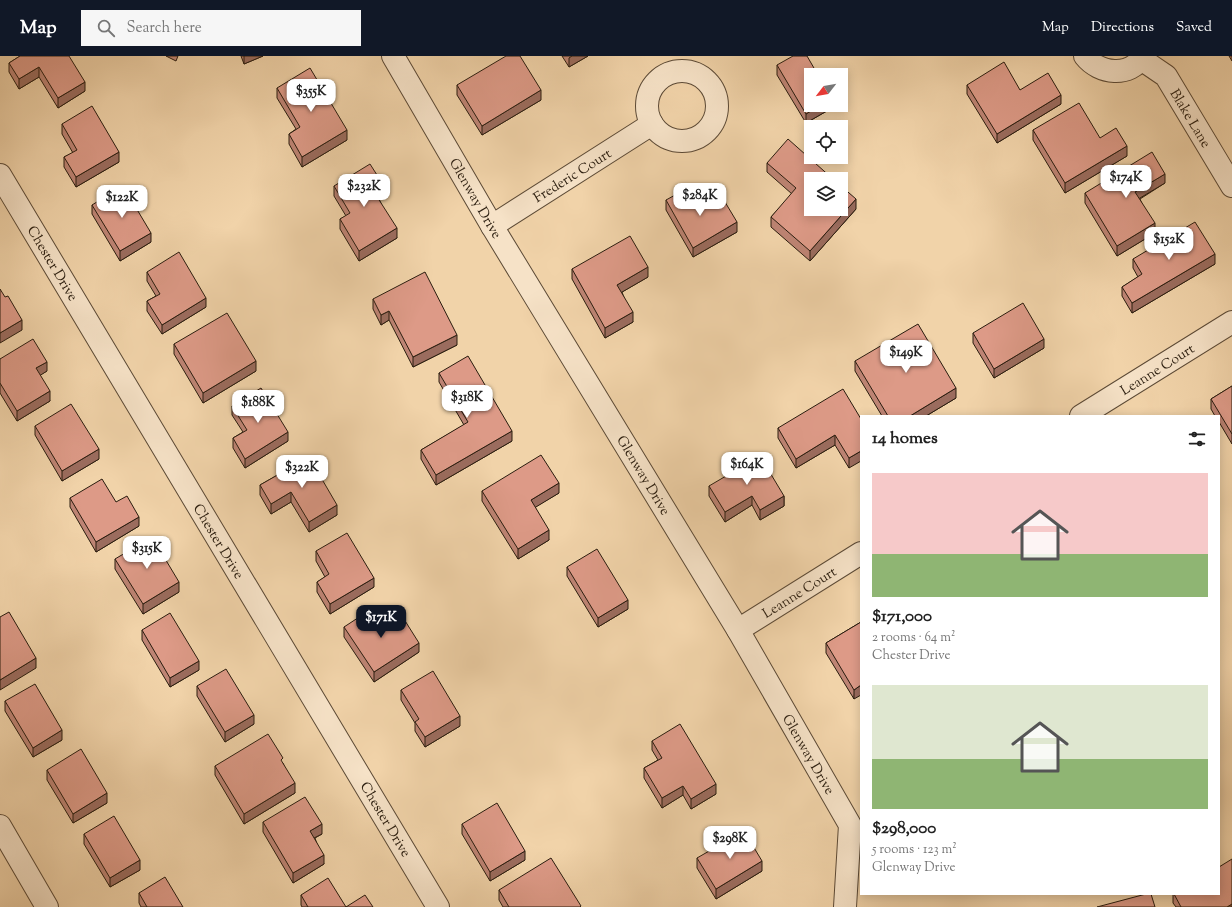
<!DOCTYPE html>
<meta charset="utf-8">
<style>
body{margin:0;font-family:"Sorts Mill Goudy",serif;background:#f6f6f6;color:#222;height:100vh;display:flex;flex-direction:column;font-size:15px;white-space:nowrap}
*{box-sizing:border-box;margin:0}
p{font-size:13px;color:#767676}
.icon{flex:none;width:22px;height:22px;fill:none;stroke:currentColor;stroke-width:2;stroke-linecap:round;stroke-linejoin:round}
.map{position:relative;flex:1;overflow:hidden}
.panel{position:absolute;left:860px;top:359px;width:360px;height:480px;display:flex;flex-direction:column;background:#fff;border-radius:0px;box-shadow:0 2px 10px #0003}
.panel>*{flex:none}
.needle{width:26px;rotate:239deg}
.fabs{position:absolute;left:804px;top:12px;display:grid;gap:8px}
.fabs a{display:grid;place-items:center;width:44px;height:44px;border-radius:0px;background:#fff;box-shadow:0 2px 10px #0003;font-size:20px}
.price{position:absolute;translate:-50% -34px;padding:0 9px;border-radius:8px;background:#fff;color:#222;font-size:13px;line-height:26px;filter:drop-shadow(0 1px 2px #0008)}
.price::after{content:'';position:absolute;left:50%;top:24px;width:12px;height:9px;margin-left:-6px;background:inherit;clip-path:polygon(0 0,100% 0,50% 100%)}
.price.on{background:#111827;color:#fff}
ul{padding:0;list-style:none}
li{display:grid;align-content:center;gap:8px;height:212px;padding:0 12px}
li span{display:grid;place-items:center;height:124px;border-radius:0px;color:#555}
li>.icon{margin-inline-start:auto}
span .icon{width:72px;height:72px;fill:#fffc;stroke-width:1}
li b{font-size:17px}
h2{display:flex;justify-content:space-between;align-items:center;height:48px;padding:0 12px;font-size:17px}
header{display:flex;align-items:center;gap:24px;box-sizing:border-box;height:56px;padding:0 20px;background:#111827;color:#fff}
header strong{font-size:19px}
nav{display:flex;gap:22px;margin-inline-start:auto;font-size:14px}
.search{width:280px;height:36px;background:#f6f6f6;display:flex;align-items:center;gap:10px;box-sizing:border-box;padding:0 14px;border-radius:0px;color:#767676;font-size:15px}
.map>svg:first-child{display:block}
</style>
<header>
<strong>Map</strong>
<div class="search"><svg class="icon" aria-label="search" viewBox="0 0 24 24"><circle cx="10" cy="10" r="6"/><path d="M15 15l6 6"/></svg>Search here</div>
<nav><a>Map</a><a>Directions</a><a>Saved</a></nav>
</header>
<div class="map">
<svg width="1232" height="851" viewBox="0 0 1232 851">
<rect width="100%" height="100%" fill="#f1d3a9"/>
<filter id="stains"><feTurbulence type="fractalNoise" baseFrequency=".005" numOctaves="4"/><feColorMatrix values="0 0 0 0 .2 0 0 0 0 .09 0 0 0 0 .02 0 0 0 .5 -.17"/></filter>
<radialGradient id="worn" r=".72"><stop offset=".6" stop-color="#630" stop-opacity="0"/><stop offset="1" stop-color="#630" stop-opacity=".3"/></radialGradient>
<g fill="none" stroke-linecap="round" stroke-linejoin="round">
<defs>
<g id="street">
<path d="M393,0l99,170 246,404 112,195 -5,82"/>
<path d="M1085,0c14,18 45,22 58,0"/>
<path d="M1141,3l25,17 66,110"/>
<circle cx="682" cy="50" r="35"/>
<path d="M0,119l438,732"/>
<path d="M492,170l160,-102"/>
<path d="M1081,360l151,-94"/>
<path d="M738,574l123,-77"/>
<path d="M0,770l47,81"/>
</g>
</defs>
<!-- street casing -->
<use href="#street" stroke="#5c4a36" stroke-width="24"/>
<!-- street -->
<use href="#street" stroke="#f6e2c7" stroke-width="22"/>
</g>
<!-- wall -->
<g fill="#be8474" stroke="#2a1d0f">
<path d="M20,0l65,35 -27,17 -19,-31 -20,12 -10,-17v-9z"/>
<path d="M166,0h12l-2,5z"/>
<path d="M241,0h22l-19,8z"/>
<path d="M562,0h26l-19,11z"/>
<path d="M1229,0h3v5z"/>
<path d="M777,9l55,40v3l-26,15 -29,-48z"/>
<path d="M457,29l84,15 -59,35 -25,-40z"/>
<path d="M967,29l94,19 -64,39 -30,-49z"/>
<path d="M277,32l70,52 -45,27 -13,-23v-10l7,-5 -19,-31z"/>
<path d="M62,68l57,38 -43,25 -12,-20v-10l9,-4 -11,-19z"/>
<path d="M1033,74l67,8 27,18 -62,37 -32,-53z"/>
<path d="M767,107l89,46 -46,52 -39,-34v-10l21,-23 -25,-22z"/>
<path d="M1165,127l-25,16 15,34 -38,23 -32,-53v-10z"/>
<path d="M334,130l50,10 -5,3 18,39 -38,23 -19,-32v-10l6,-3 -12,-20z"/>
<path d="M666,144l35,9 36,23 -44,25 -27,-47z"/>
<path d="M92,149l59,37 -31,19 -28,-47z"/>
<path d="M1133,203l82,5 -83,49 -10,-17v-9l16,-10 -5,-9z"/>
<path d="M572,213l76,8 -26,15 11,30 -28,16 -33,-59z"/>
<path d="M147,216l59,35 -44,27 -15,-23v-10l9,-5 -9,-15z"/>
<path d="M373,243l84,46 -44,22 -24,-47 -8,5 -8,-16z"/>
<path d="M973,277l71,15 -50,30 -21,-35z"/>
<path d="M174,288l82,27 -53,32 -29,-49z"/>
<path d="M0,303l47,12 -7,4 10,26 -33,20 -17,-28z"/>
<path d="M855,305l101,37 -30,18h-44l-27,-45z"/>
<path d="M439,317l73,68 -76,44 -15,-26v-9l43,-25 -25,-43z"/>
<path d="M1232,330v58l-13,-22v-6h-4l-4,-7v-10z"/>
<path d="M232,350l56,35 -43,27 -12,-20v-10l10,-6 -11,-17z"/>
<path d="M861,363l-12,49 -14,-23 -39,23 -18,-30v-10z"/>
<path d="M35,370l64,33 -37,22 -27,-46z"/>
<path d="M309,401l28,58 -28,17 -18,-30 -20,12 -11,-19v-10z"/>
<path d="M709,430l75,10v10l-24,14 -8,-15 -27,17 -16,-26z"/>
<path d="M482,435l77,2 -24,14 14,33 -31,19 -36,-58z"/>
<path d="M70,442l69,28 -43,26 -26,-45z"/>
<path d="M316,495l58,36 -44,27 -13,-22v-10l8,-5 -9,-16z"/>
<path d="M115,503l64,33 -36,22 -28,-45z"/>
<path d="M567,511l61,42 -30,18 -31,-51z"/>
<path d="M861,566l-7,77 -28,-46v-10z"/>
<path d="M344,571h41l34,25 -45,30 -30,-45z"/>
<path d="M142,574l57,40 -29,17 -28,-47z"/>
<path d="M197,630l57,38 -29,18 -28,-46z"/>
<path d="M401,634l59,36 -35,21 -10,-16v-8l-14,-23z"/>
<path d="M5,645l57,39 -29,17 -28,-46z"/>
<path d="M652,685l64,53 -25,15 -8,-14 -21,13 -18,-30v-10l14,-8 -6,-10z"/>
<path d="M283,707l12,30 -51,31 -29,-49v-9z"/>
<path d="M47,714l60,33 -34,20 -26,-43z"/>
<path d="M263,766l59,12 -7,4 9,26 -31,19 -30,-51z"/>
<path d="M462,768l63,36 -35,21 -28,-47z"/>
<path d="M84,778l56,36 -30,17 -26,-43z"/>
<path d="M697,802l65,13 -46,28 -19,-31z"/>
<path d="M499,834l82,17h-78l-4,-7z"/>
<path d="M139,837l44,14h-42l-2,-4z"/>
<path d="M1173,838l59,13h-56l-3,-4z"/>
<path d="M301,839l45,12h27h-71l-1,-2z"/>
</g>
<!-- shaded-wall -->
<g fill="#9b6c5e" stroke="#2a1d0f">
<path d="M244,0h19l-19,8z"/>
<path d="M572,0h16l-19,11v-9z"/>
<path d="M39,11v10l-20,12v-10z"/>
<path d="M85,26v9l-27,17v-10z"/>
<path d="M541,34v10l-59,35v-9z"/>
<path d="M1061,39v9l-64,39v-9z"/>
<path d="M820,49h12v3l-26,15v-9z"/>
<path d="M347,74v10l-45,27v-10z"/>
<path d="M1127,90v10l-62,37v-10z"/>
<path d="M119,96v10l-43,25v-10z"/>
<path d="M1165,118v9l-30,18v-9z"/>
<path d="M384,130v10l-10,5v-9z"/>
<path d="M856,143v10l-46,52v-10z"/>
<path d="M737,166v10l-44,25v-9z"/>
<path d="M1155,167v10l-38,23v-10z"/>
<path d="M397,172v10l-38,23v-10z"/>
<path d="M151,177v9l-31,19v-10z"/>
<path d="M1215,198v10l-83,49v-10z"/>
<path d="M648,211v10l-31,18v-10z"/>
<path d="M206,242v9l-44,27v-9z"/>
<path d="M389,255v9l-8,5v-10z"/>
<path d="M633,256v10l-28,16v-10z"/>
<path d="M22,264v10l-22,13v-10z"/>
<path d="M457,279v10l-44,22v-10z"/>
<path d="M1044,283v9l-50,30v-9z"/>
<path d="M256,305v10l-53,32v-10z"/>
<path d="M47,306v9l-11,7v-10z"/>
<path d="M956,332v10l-30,18h-16z"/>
<path d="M50,335v10l-33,20v-10z"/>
<path d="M512,375v10l-76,44v-10z"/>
<path d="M288,376v9l-43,27v-9z"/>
<path d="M835,379v10l-39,23v-9z"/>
<path d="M99,393v10l-37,22v-10z"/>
<path d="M861,395v10l-12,7v-10z"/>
<path d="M559,427v10l-28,17v-10z"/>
<path d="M291,436v10l-20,12v-10z"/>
<path d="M752,440v9l-27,17v-10z"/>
<path d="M784,440v10l-24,14v-10z"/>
<path d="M337,449v10l-28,17v-10z"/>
<path d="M139,461v9l-43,26v-10z"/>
<path d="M549,474v10l-31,19v-10z"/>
<path d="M374,522v9l-44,27v-10z"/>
<path d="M179,526v10l-36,22v-10z"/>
<path d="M628,544v9l-30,18v-9z"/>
<path d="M419,587v9l-45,30v-10z"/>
<path d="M36,602v10l-36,22v-10z"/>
<path d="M199,605v9l-29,17v-9z"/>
<path d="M861,629v10l-7,4v-9z"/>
<path d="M254,659v9l-29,18v-10z"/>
<path d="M460,660v10l-35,21v-10z"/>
<path d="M62,674v10l-29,17v-9z"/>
<path d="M295,727v10l-51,31v-10z"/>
<path d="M716,728v10l-25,15v-10z"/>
<path d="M683,730v9l-21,13v-10z"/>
<path d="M107,737v10l-34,20v-9z"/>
<path d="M322,768v10l-12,6v-9z"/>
<path d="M525,795v9l-35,21v-9z"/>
<path d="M324,799v9l-31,19v-10z"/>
<path d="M140,804v10l-30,17v-9z"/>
<path d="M762,805v10l-46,28v-10z"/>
<path d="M1232,848v3h-5z"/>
</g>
<!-- building -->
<g fill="#dd9a87" stroke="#2a1d0f">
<path d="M20,0h49l16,26 -27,16 -19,-31 -20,12 -10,-16z"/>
<path d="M506,0h14l21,34 -59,36 -25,-41z"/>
<path d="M793,0h14l11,19h-7v30h9l-14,9 -29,-49z"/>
<path d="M1004,6l16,28 28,-17 13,22 -64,39 -30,-49z"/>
<path d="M310,12l37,62 -45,27 -13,-23 11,-7 -23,-39z"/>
<path d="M1079,47l21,35 16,-10 11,18 -62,37 -32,-53z"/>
<path d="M92,50l27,46 -43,25 -12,-20 13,-7 -15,-26z"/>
<path d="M788,83l45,40h-22v30h30v-23l15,13 -46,52 -39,-34 25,-29 -29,-25z"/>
<path d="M1152,96l13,22 -30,18 20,31 -38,23 -32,-53z"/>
<path d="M370,108l14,22 -10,6 23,36 -38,23 -19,-32 10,-6 -16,-27z"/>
<path d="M123,130l28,47 -31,18 -28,-46z"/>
<path d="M688,132l13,21 21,-12 15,25 -44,26 -27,-48z"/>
<path d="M1195,166l20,32 -83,49 -10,-16 20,-13 -9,-15z"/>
<path d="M630,180l18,31 -31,18 16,27 -28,16 -33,-59z"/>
<path d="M179,196l27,46 -44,27 -15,-24 13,-7 -13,-22z"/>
<path d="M425,216l32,63 -44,22 -24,-46 -8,4 -8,-16z"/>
<path d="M0,233l5,8 3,-1 14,24 -22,13z"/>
<path d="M1023,247l21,36 -50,30 -21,-36z"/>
<path d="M227,257l29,48 -53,32 -29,-49z"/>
<path d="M918,268l38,64 -46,28h-22l-33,-55z"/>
<path d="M33,283l14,23 -11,6 14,23 -33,20 -17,-28v-24z"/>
<path d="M468,300l44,75 -76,44 -15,-25 47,-28 -29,-49z"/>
<path d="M1232,330v48l-21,-35z"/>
<path d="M261,332l27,44 -43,27 -12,-21 14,-8 -15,-24z"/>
<path d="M843,333l18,30v32l-12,7 -14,-23 -39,24 -18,-31z"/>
<path d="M71,348l28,45 -37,22 -27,-45z"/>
<path d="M541,399l18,28 -28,17 18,30 -31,19 -36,-58z"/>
<path d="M760,400l24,40 -24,14 -8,-14 -27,16 -16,-26z"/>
<path d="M309,401l28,48 -28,17 -18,-30 -20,12 -11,-19z"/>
<path d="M102,423l14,23 11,-6 12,21 -43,25 -26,-44z"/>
<path d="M347,477l27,45 -44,26 -13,-22 12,-8 -13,-23z"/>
<path d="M152,481l27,45 -36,22 -28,-45z"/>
<path d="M597,493l31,51 -30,18 -31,-51z"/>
<path d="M373,552l12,19 17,-11 17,27 -45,29 -30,-45z"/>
<path d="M9,556l27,46 -36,22v-63z"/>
<path d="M170,557l29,48 -29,17 -28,-48z"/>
<path d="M861,566v63l-7,5 -28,-47z"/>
<path d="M226,613l28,46 -29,17 -28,-46z"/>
<path d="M433,615l27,45 -35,21 -10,-15 4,-3 -18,-29z"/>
<path d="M35,628l27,46 -29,18 -28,-47z"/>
<path d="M680,668l36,60 -25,15 -8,-13 -21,12 -18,-30 18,-10 -10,-17z"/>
<path d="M268,678l15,24 -2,2 14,23 -51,31 -29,-48z"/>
<path d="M81,693l26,44 -34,21 -26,-44z"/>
<path d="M305,741l17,27 -12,7 14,24 -31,18 -30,-51z"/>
<path d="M497,747l28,48 -35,21 -28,-48z"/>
<path d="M114,760l26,44 -30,18 -26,-44z"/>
<path d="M744,775l18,30 -46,28 -19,-31z"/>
<path d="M551,802l30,48 -1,1h-71l-10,-17z"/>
<path d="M1232,803v45l-5,3h-46l-7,-13h45v-27z"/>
<path d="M165,821l18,30h-36l-8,-14z"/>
<path d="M328,822l18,29 19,-12 8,12h-65l-7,-12z"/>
<path d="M1146,838h5l4,13h-58z"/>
</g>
<g text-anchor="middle" stroke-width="3" stroke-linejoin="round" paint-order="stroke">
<!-- street labels -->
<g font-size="14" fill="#2a1d0f" stroke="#f6e2c7">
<text transform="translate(1191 62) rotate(59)" y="5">Blake Lane</text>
<text transform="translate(572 119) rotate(-32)" y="5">Frederic Court</text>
<text transform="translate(476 142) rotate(60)" y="5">Glenway Drive</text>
<text transform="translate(53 207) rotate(59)" y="5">Chester Drive</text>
<text transform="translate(1157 313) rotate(-32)" y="5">Leanne Court</text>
<text transform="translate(644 419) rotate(59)" y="5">Glenway Drive</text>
<text transform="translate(219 485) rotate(59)" y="5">Chester Drive</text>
<text transform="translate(799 536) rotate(-32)" y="5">Leanne Court</text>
<text transform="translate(809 698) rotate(60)" y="5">Glenway Drive</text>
<text transform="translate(386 763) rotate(59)" y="5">Chester Drive</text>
</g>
</g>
<rect width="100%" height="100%" filter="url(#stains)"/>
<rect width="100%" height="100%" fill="url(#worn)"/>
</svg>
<div class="fabs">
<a><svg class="needle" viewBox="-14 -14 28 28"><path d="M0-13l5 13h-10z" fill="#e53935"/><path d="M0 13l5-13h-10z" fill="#767676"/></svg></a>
<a><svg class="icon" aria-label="locate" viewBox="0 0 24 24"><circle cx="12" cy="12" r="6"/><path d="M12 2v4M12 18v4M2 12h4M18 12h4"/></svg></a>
<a><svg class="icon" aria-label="layers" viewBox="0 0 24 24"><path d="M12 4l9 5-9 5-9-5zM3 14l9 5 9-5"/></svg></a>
</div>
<b class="price" style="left:311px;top:57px">$355K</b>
<b class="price" style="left:1126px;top:143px">$174K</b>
<b class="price" style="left:364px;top:152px">$232K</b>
<b class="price" style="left:700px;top:161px">$284K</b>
<b class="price" style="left:122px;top:163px">$122K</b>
<b class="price" style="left:1169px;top:205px">$152K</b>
<b class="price" style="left:906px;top:318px">$149K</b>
<b class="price" style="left:467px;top:363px">$318K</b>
<b class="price" style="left:258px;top:368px">$188K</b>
<b class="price" style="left:747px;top:430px">$164K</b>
<b class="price" style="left:302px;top:433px">$322K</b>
<b class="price" style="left:147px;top:514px">$315K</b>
<b class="price on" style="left:381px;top:583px">$171K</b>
<b class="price" style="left:730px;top:804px">$298K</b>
<section class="panel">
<h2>14 homes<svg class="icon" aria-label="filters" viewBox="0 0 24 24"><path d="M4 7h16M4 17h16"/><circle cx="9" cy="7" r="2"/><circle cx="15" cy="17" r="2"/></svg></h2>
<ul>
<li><span style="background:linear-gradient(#f6c9c9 65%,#8fb573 0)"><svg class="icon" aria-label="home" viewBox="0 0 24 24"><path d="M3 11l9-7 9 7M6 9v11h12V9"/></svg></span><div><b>$171,000</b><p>2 rooms · 64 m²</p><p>Chester Drive</p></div></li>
<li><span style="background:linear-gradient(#dfe7d0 60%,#8fb573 0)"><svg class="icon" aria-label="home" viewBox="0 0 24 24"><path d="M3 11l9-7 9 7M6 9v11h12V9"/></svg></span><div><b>$298,000</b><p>5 rooms · 123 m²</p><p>Glenway Drive</p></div></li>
</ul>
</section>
</div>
